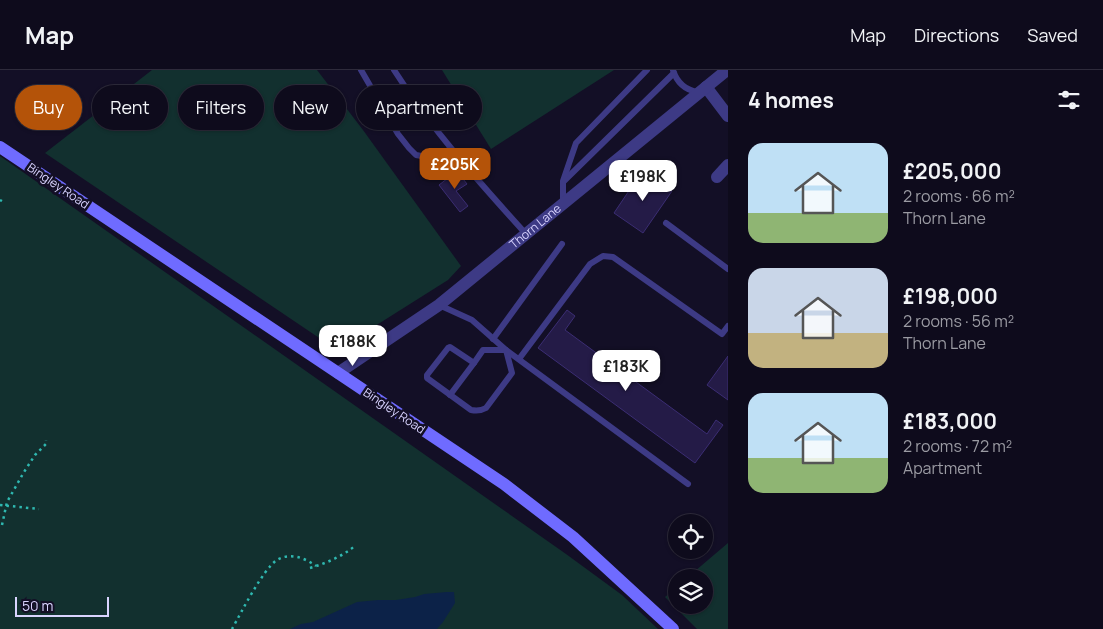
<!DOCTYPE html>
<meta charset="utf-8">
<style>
body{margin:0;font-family:Manrope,sans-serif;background:#171425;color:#f1f3f6;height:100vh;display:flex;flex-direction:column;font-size:19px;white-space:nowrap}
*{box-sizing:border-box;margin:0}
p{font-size:16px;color:#9b9ba3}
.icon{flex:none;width:28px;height:28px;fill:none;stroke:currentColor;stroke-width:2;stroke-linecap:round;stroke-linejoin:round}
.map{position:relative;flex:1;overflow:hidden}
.sheet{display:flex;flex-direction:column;background:#0e0b1c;width:375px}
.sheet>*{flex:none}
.guide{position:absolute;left:15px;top:15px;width:475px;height:45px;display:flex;gap:10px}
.buttons{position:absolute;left:668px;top:444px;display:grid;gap:10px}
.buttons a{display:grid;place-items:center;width:45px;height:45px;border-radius:50%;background:#0e0b1c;box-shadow:0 1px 4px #0004,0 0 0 1px #2e2b3b;font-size:25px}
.scale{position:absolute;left:15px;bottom:12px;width:94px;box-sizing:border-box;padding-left:5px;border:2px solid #d9d4ff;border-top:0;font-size:14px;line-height:18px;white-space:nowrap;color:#d9d4ff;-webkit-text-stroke:4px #130f26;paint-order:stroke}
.price{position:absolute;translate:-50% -42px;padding:0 11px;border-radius:10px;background:#fff;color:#222;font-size:16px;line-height:32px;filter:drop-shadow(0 1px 2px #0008)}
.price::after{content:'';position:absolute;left:50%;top:30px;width:15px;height:11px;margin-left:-8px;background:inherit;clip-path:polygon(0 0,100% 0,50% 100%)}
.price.on{background:#b45309;color:#fff}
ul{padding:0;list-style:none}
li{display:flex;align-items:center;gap:15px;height:125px;padding:0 20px}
li span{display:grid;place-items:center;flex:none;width:140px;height:100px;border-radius:15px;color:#555}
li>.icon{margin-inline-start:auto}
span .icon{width:60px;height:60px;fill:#fffc;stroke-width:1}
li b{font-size:21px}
h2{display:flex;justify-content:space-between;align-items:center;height:60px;padding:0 20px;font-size:21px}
.chip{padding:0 18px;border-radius:22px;background:#0e0b1c;box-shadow:0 1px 4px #0004,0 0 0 1px #2e2b3b;font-size:18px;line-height:45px}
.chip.on{background:#b45309;color:#fff}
header{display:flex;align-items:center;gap:30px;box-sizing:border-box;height:70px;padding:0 25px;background:#0e0b1c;border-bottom:1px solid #2e2b3b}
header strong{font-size:24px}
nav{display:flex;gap:28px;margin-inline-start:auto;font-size:18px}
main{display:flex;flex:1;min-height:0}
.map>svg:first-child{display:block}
</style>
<header>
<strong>Map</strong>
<nav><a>Map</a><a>Directions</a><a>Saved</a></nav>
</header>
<main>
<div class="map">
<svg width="728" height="559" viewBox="0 0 728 559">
<rect width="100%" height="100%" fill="#130f26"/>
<!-- green -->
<g fill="#12302f">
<path d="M152,0h165l46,60 98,136 -13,14 -111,70 -292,-197z"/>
<path d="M442,0h172l-123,79z"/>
<path d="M0,86l566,398 56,41 36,34h-658z"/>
<path d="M728,473v86h-31l-32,-32 11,-9v17h28v-27l-16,-1z"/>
</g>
<!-- water -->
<path fill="#0c2248" d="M447,522h7l1,11 -12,19 -6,7h-147l11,-5 12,-2 44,-20 21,-2h18l19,-3 9,-3z"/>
<!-- building -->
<g fill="#241b47" stroke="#3b2d73">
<path d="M643,100l29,21 -29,42 -29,-20z"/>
<path d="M457,101l10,13 -11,7 12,15 -8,6 -21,-27z"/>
<path d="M567,240l8,6 -10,14 142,104 9,-14 7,5 -28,38 -157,-115z"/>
<path d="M728,286v44l-21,-15z"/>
</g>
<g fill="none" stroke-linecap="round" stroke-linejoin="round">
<!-- path -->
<g stroke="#2fb8b0" stroke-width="2.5" stroke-dasharray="2.5 4" stroke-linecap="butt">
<path d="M0,130l2,1"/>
<path d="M0,435l39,4"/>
<path d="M2,455l5,-23 17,-30 11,-17 11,-11v-4"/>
<path d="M310,498c17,-5 33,-12 46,-23"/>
<path d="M232,559c9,-16 31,-60 45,-69 13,-8 28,-2 39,6"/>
</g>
<!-- lane -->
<g stroke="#3d3a85" stroke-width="6">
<path d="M361,0l37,64 11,14 7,7 11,2 11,-2 13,-6"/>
<path d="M394,0c38,60 85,112 132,164"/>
<path d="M673,0c4,13 12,20 25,22"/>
<path d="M564,111l110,-108"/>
<path d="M563,132v-21l13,-38 71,-73"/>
<path d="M666,153l62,46"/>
<path d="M439,235l33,15 34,30 182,134"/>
<path d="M493,269l69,-95"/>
<path d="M450,277l24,16 9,-13h23l6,23 -26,35c-5,3 -9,3 -15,2l-44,-32v-3l21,-27z"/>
<path d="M519,289l71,-95 13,-8 10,1 109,77 6,-8"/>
<path d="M450,325l24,-32"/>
</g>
<!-- street -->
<g stroke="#3d3a85" stroke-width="12">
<path d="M706,17l22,29"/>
<path d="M717,107l11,-12"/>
<path id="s1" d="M338,303l101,-68 288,-235"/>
</g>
<!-- secondary -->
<path stroke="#6f6bff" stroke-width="12" d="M0,77l504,337 69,53 100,92"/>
</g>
<g text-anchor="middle" stroke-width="5" stroke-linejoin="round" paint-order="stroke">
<!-- street labels -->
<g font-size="12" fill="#d9d4ff" stroke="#130f26">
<text transform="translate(58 116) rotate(34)" y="4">Bingley Road</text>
<text dy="4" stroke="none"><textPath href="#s1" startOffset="246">Thorn Lane</textPath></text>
<text transform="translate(394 341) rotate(34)" y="4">Bingley Road</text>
</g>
</g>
</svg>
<div class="buttons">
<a><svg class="icon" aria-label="locate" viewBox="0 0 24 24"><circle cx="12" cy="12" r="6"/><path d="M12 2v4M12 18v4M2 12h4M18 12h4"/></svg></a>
<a><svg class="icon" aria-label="layers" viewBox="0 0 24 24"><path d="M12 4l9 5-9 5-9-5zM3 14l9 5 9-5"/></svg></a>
</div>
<div class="scale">50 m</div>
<b class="price on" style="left:455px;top:120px">£205K</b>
<b class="price" style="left:643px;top:132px">£198K</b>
<b class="price" style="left:353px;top:297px">£188K</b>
<b class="price" style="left:626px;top:322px">£183K</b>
<div class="guide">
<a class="chip on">Buy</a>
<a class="chip">Rent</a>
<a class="chip">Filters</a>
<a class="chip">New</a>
<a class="chip">Apartment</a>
</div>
</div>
<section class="sheet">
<h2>4 homes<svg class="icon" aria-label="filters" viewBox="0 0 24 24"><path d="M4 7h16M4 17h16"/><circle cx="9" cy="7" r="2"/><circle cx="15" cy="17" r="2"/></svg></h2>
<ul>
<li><span style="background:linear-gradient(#bfe0f5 70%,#8fb573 0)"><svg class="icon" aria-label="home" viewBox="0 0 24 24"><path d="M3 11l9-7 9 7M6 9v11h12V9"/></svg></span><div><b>£205,000</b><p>2 rooms · 66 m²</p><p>Thorn Lane</p></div></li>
<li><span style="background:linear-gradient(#c9d6e8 65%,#c2b280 0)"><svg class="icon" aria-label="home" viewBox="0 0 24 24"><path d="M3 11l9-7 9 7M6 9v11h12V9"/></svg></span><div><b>£198,000</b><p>2 rooms · 56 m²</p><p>Thorn Lane</p></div></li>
<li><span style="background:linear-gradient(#bfe0f5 65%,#8fb573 0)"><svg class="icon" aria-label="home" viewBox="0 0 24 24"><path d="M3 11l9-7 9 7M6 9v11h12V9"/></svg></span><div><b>£183,000</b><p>2 rooms · 72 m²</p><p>Apartment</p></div></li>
</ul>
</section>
</main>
